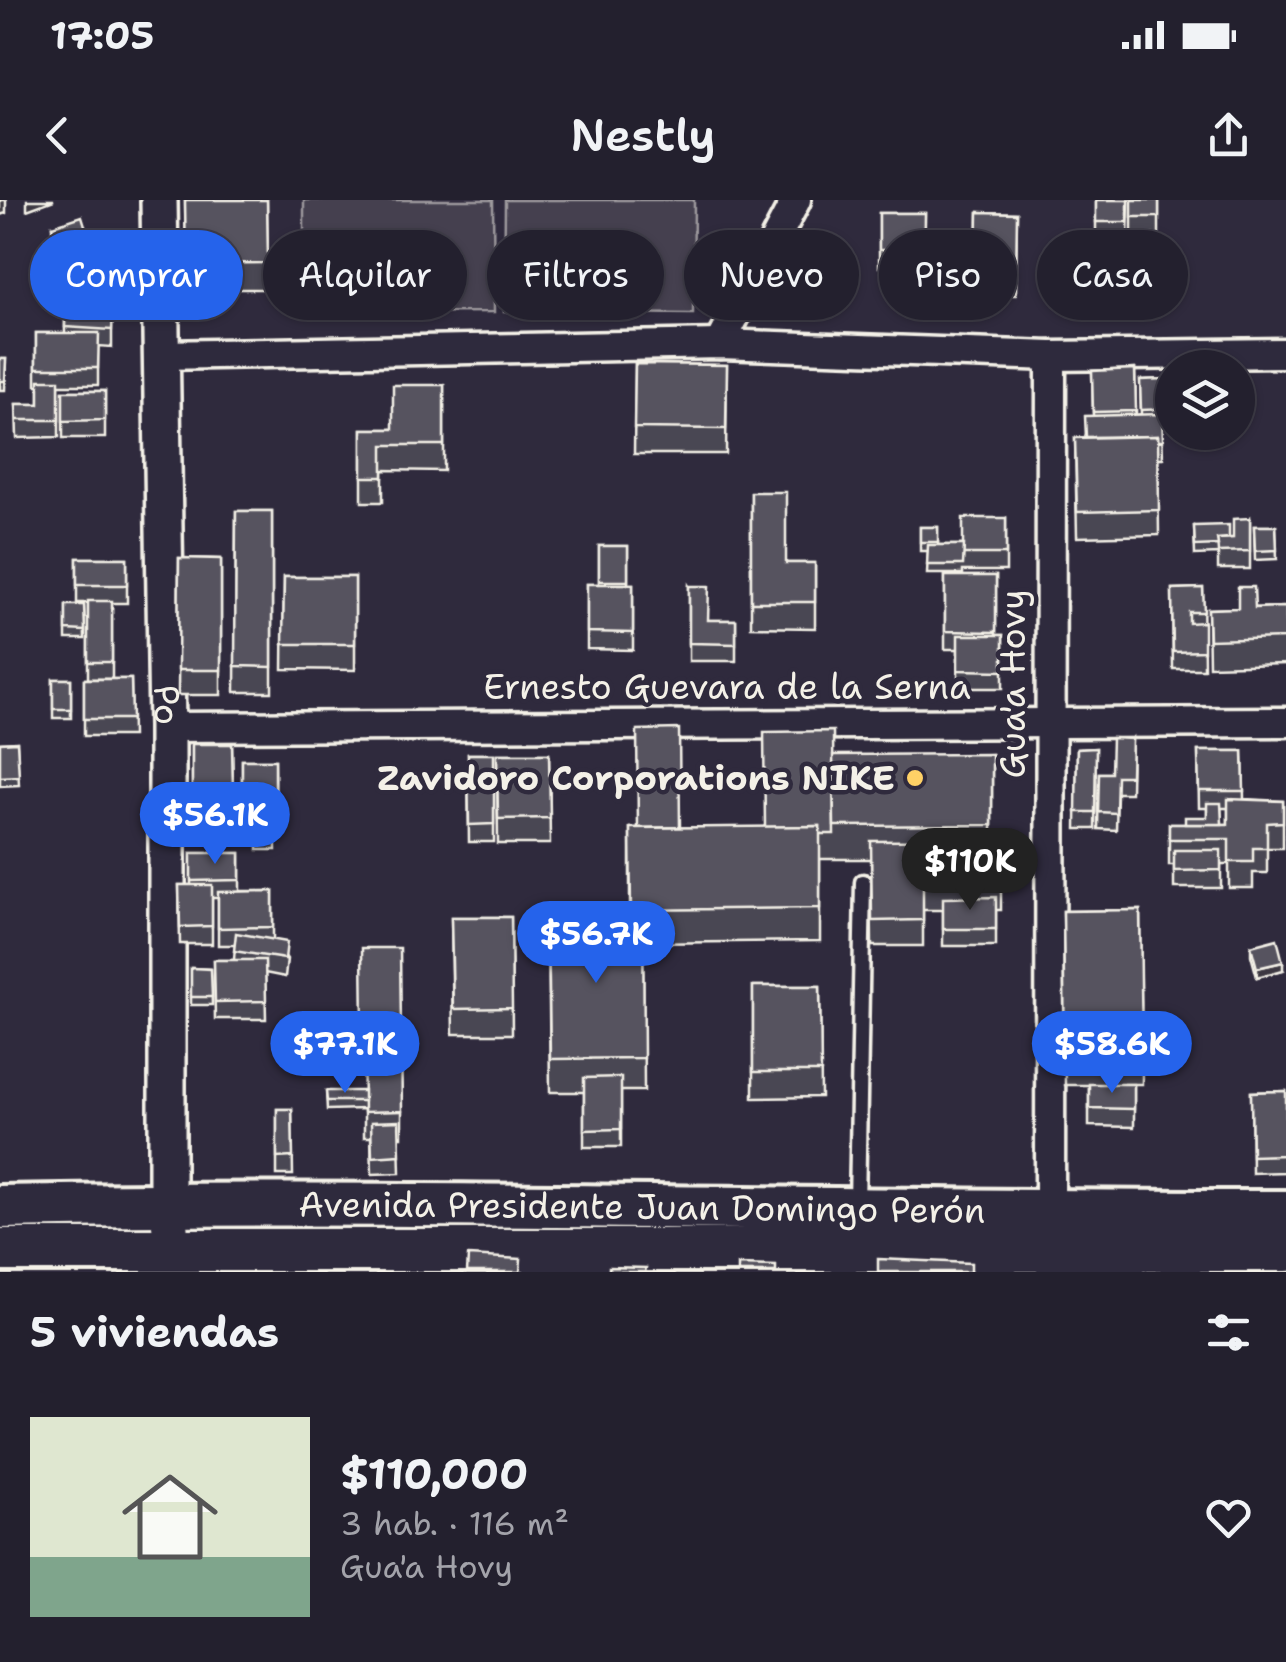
<!DOCTYPE html>
<html lang="es">
<meta charset="utf-8">
<style>
body{margin:0;font-family:"Shantell Sans",sans-serif;background:#2b2836;color:#f1f3f6;height:100vh;display:flex;flex-direction:column;font-size:38px;white-space:nowrap}
*{box-sizing:border-box;margin:0}
p{font-size:32px;color:#a3a3aa}
.icon{flex:none;width:55px;height:55px;fill:none;stroke:currentColor;stroke-width:2;stroke-linecap:round;stroke-linejoin:round}
.map{position:relative;height:1072px;overflow:hidden}
.details{display:flex;flex-direction:column;background:#23202e;flex:1}
.details>*{flex:none}
.guide{position:absolute;left:30px;top:30px;width:1228px;height:90px;display:flex;gap:20px}
.tools{position:absolute;left:1155px;top:150px;display:grid;gap:20px}
.tools a{display:grid;place-items:center;width:100px;height:100px;border-radius:50%;background:#23202e;box-shadow:0 2px 8px #0004,0 0 0 2px #403e4a;font-size:50px}
.price{position:absolute;translate:-50% -85px;padding:0 22px;border-radius:35px;background:#2563eb;color:#fff;font-size:32px;line-height:65px;filter:drop-shadow(0 2px 5px #0008)}
.price::after{content:'';position:absolute;left:50%;top:60px;width:30px;height:22px;margin-left:-15px;background:inherit;clip-path:polygon(0 0,100% 0,50% 100%)}
.price.selected{background:#222;color:#fff}
ul{padding:0;list-style:none}
li{display:flex;align-items:center;gap:30px;height:250px;padding:0 30px}
li+li{border-top:2px solid #403e4a}
li span{display:grid;place-items:center;flex:none;width:280px;height:200px;border-radius:0px;color:#555}
li>.icon{margin-inline-start:auto}
span .icon{width:120px;height:120px;fill:#fffc;stroke-width:1}
li b{font-size:42px}
h2{display:flex;justify-content:space-between;align-items:center;height:120px;padding:0 30px;font-size:42px}
.chip{padding:0 35px;border-radius:45px;background:#23202e;box-shadow:0 2px 8px #0004,0 0 0 2px #403e4a;font-size:35px;line-height:90px}
.chip.selected{background:#2563eb;color:#fff}
.status{display:flex;justify-content:space-between;align-items:center;height:70px;padding:0 50px;background:#23202e;direction:ltr}
.status svg{height:28px;fill:currentColor}
header{display:flex;justify-content:space-between;align-items:center;height:130px;padding:0 30px;background:#23202e;font-size:45px;font-weight:600}
.map>svg:first-child{display:block}
</style>
<div class="status"><b>17:05</b><svg viewBox="0 0 49 12"><path d="M0 12V9h3v3zM5 12V6h3v6zM10 12V3h3v9zM15 12V0h3v12zM26 1h20v11H26zM47 4h2v5h-2z"/></svg></div>
<header><svg class="icon" aria-label="back" viewBox="0 0 24 24"><path d="M15 5l-7 7 7 7"/></svg>Nestly<svg class="icon" aria-label="share" viewBox="0 0 24 24"><path d="M12 15V3M7 8l5-5 5 5M5 13v7h14v-7"/></svg></header>
<div class="map">
<svg width="1286" height="1072" viewBox="0 0 1286 1072">
<rect width="100%" height="100%" fill="#2f2a3d"/>
<filter id="ink" filterUnits="userSpaceOnUse"><feTurbulence type="fractalNoise" baseFrequency=".01" numOctaves="2"/><feDisplacementMap in="SourceGraphic" scale="20" xChannelSelector="R" yChannelSelector="G"/><feConvolveMatrix kernelMatrix="1 2 1 2 8 2 1 2 1" color-interpolation-filters="sRGB"/></filter>
<g filter="url(#ink)">
<!-- green -->
<g fill="#454050" stroke="#9c989c" stroke-width="2.5">
<path d="M304,0h189l1,112 -190,1z"/>
<path d="M505,0h189l-1,114 -189,-2z"/>
</g>
<g fill="none" stroke-linecap="round" stroke-linejoin="round">
<defs>
<path id="service" d="M857,1005l6,-323"/>
<g id="minor">
<path d="M720,144l76,-144"/>
<path d="M163,155l557,-11 331,12 235,-3"/>
<path d="M167,527l1119,-5"/>
<path d="M1050,1025l1,-869"/>
</g>
<g id="tertiary">
<path id="s1" d="M159,0l8,527v477l3,25"/>
</g>
<g id="primary">
<path id="s2" d="M0,1007c428,-8 857,6 1286,5"/>
<path d="M0,1050h1286"/>
</g>
</defs>
<!-- service casing -->
<use href="#service" stroke="#f4f1e8" stroke-width="21"/>
<!-- minor casing -->
<use href="#minor" stroke="#f4f1e8" stroke-width="35"/>
<!-- tertiary casing -->
<use href="#tertiary" stroke="#f4f1e8" stroke-width="42"/>
<!-- primary casing -->
<use href="#primary" stroke="#f4f1e8" stroke-width="50"/>
<!-- service -->
<use href="#service" stroke="#2f2a3d" stroke-width="14"/>
<!-- minor -->
<use href="#minor" stroke="#2f2a3d" stroke-width="28"/>
<!-- tertiary -->
<use href="#tertiary" stroke="#2f2a3d" stroke-width="35"/>
<!-- primary -->
<use href="#primary" stroke="#2f2a3d" stroke-width="42"/>
</g>
<!-- wall -->
<g fill="#4a4752" stroke="#f4f1e8" stroke-width="2.5" fill-rule="evenodd">
<path d="M185,0h82l1,89h-82z"/>
<path d="M1096,0h33l-1,40 -32,-1z"/>
<path d="M1132,0h27v35l-27,-1z"/>
<path d="M978,12l39,1 -1,82 -39,-1z"/>
<path d="M879,13h46l-1,83h-30v-28l-15,-1z"/>
<path d="M52,26l44,50h16v71l-14,-1v39h-39v52l-42,1 -1,-34h23v-19h-3v-52h29l-1,-55 -12,-35z"/>
<path d="M931,34h13l-1,48h-13z"/>
<path d="M0,159h6l-1,31h-5z"/>
<path d="M635,164l92,1 -1,89h-92z"/>
<path d="M1135,169l1,46 5,-1 -1,-34 26,-1 1,48h-5l1,31h-5l1,77 -82,2 -2,-99 10,-1 8,-21 -1,-45z"/>
<path d="M444,185v86l-61,-1v32h-21v-73h31z"/>
<rect x="63" y="191" width="42" height="47"/>
<path d="M751,292l35,71h29v65l-64,-1z"/>
<path d="M236,311h36v181h-37z"/>
<path d="M1006,318v53h-43v3h-36l1,-23h-8v-24h18v18h25z"/>
<path d="M1250,318v51h-32v-15l-23,1 -1,-29 35,12h4z"/>
<path d="M1254,326h22l1,33 -22,1z"/>
<path d="M599,346h29v38h5v66l-46,-1v-65h12z"/>
<path d="M77,358h50v45h-15v76h-24v-76h-11z"/>
<path d="M179,358l42,1v136h-43z"/>
<path d="M945,376h51v59h7v53h-45v-39h-13z"/>
<path d="M284,377h71v93l-72,-1z"/>
<path d="M689,386l19,34h28v41h-47z"/>
<path d="M1203,388l1,81h-31l-1,-80z"/>
<path d="M66,405h18l1,34h-19z"/>
<path d="M1286,407v57l-77,2 -1,-57z"/>
<rect x="53" y="479" width="18" height="39"/>
<path d="M84,479h47l1,57h-48z"/>
<path d="M1132,539l-1,54h-14l-1,37 -18,-1 1,-56h12z"/>
<path d="M17,542l2,43 -19,1v-43z"/>
<path d="M192,544h40l1,65h-41z"/>
<path d="M1096,548l-1,81h-19l1,-80z"/>
<path d="M1198,551h45l1,48 39,2v47h-16v25h-14v15h-24v-24h-8v24h-47v-23h-5v-41h16l22,-7v-9h-8zM1221,608h7v16h-6z"/>
<path d="M468,554h26v88h-25z"/>
<path d="M497,554h52l1,90h-52z"/>
<path d="M992,554v86h9v70h-5v36h-53v-36h-20v36h-51l-1,-87h-51v82l-177,2 1,148h-23v56h-37v-55h-34l-2,-178h82v-86l134,-1 69,-67z"/>
<path d="M242,560h33l1,90h-18v-41h-16z"/>
<path d="M191,653h49v38h33v48l14,20 -2,18 -20,-4 1,46h-51l-1,-59h20l1,-15h-17v-47h-6v46h-32l-1,-59h12z"/>
<path d="M1140,710l2,174h-18h10v43l-45,-1v-41h-24l-2,-174z"/>
<path d="M451,717h60l1,117h-59z"/>
<path d="M1251,746l32,24 -26,7 -6,-22z"/>
<path d="M191,768l20,1 1,36h-21z"/>
<path d="M753,786h67l1,111 -68,1z"/>
<path d="M326,891l76,20v26h-3l1,36 -28,1 -1,-37h-7v-28l-37,1z"/>
<path d="M1286,891v81l-34,1 -1,-81z"/>
<path d="M277,909h15l1,66h-16z"/>
</g>
<!-- shaded-wall -->
<g fill="#3c3942" stroke="#f4f1e8" stroke-width="2.5">
<path d="M0,0h6v13l-6,2z"/>
<path d="M27,0h27l-27,10z"/>
<path d="M96,61v17l-29,10v-17z"/>
<path d="M1283,762v8l-26,7v-9z"/>
</g>
<!-- building -->
<g fill="#56525f" stroke="#f4f1e8" stroke-width="2.5">
<path d="M185,0h82l1,63 -82,1z"/>
<rect x="1096" y="0" width="32" height="22"/>
<rect x="1132" y="0" width="27" height="17"/>
<path d="M978,12l39,1 -1,64 -39,-1z"/>
<path d="M879,13h46l-1,66 -30,-1v-28h-15z"/>
<path d="M82,16l14,45 -29,10 -15,-45z"/>
<path d="M931,34h13l-1,40h-13z"/>
<path d="M112,76l1,23 -49,1v-23z"/>
<path d="M66,105l47,3 -1,22 -47,-3z"/>
<path d="M36,133h63l-1,35h-62z"/>
<path d="M0,159h6l-1,22h-5z"/>
<path d="M635,164l92,1 -1,64 -92,-1z"/>
<path d="M1135,169l1,42 -43,1 -1,-41z"/>
<path d="M1166,179l1,30 -26,1 -1,-30z"/>
<path d="M39,180h20v40h-42l-1,-16h23z"/>
<path d="M393,185h51v60h-61v32h-21v-48h31z"/>
<path d="M63,191h42v29l-42,1z"/>
<path d="M1162,214l1,27h-5v-5l-72,1 -1,-21z"/>
<path d="M1158,236l1,74 -82,2 -2,-74z"/>
<path d="M751,292h35v71h29v39h-64z"/>
<path d="M236,311h36v156l-37,-1z"/>
<rect x="963" y="318" width="43" height="36"/>
<path d="M1250,318v33l-32,1 -1,-13 16,-1v-19z"/>
<path d="M1229,325v13l-12,1 1,6 -23,1 -1,-20z"/>
<path d="M1254,326h22l1,24 -22,1z"/>
<rect x="920" y="327" width="18" height="15"/>
<path d="M928,345h36l-1,20h-36z"/>
<rect x="599" y="346" width="29" height="35"/>
<rect x="77" y="358" width="50" height="27"/>
<path d="M179,358l42,1v111h-43z"/>
<path d="M945,376h51v56l-51,-1z"/>
<path d="M284,377h71v67h-72z"/>
<path d="M587,384h46v49l-46,-1z"/>
<path d="M689,386h20l-1,34h28v24l-47,-1z"/>
<path d="M1238,387h16l1,21 31,-1v31l-77,2 -1,-31 30,-1z"/>
<path d="M1203,388l1,24h-15v11l15,-1v29l-31,1 -1,-63z"/>
<rect x="88" y="401" width="24" height="61"/>
<path d="M66,405h18l1,26 -19,-1z"/>
<path d="M958,435h45v36l-45,-1z"/>
<rect x="53" y="479" width="18" height="30"/>
<path d="M84,479h47l1,40h-48z"/>
<path d="M679,529l1,98 -42,1 -1,-98z"/>
<path d="M833,531l1,103h-14v-8l-55,1 -1,-95z"/>
<path d="M1112,538l20,1 -1,37h-14l-1,37 -18,-1 1,-39h12z"/>
<path d="M17,542l2,34 -19,1v-34z"/>
<path d="M192,544h40l1,47 -41,1z"/>
<path d="M1096,548l-1,64h-19l1,-63z"/>
<path d="M1198,551h45l1,40h-45z"/>
<path d="M468,554h26v70l-25,1z"/>
<path d="M497,554h52l1,64 -52,1z"/>
<path d="M992,554v71l-158,1 -1,-71z"/>
<path d="M242,560h33v31l-33,1z"/>
<path d="M1228,599l55,2v21l-16,1v25h-14v14h-24v-23h-60v-15h59z"/>
<path d="M1207,603h14l1,21h-37v-7h22z"/>
<path d="M276,605v36l-18,1v-36z"/>
<path d="M820,626v82l-189,2 -1,-82z"/>
<path d="M1001,640v44l-78,1v35l-51,1 -1,-80z"/>
<path d="M1174,650h47v20l-47,1z"/>
<path d="M191,653h49v27l-49,1z"/>
<path d="M179,685h33v41l-32,1z"/>
<path d="M273,691v36l-55,1v-36z"/>
<path d="M996,697v32h-53v-31z"/>
<path d="M1140,710l2,141 -77,1 -2,-141z"/>
<path d="M548,714h95l1,144 -94,1z"/>
<path d="M451,717h60l1,91 -59,1z"/>
<path d="M236,733l51,9 -2,17 -51,-8z"/>
<path d="M1277,739l6,23 -26,6 -6,-22z"/>
<path d="M362,748h38l2,163 -38,1z"/>
<path d="M214,760h51l1,41 -51,1z"/>
<path d="M191,768l20,1 1,28h-21z"/>
<path d="M753,786h67l1,86h-68z"/>
<path d="M621,877v52l-37,1v-52z"/>
<path d="M1089,884h45v25l-45,-1z"/>
<path d="M326,891h38v10h-37z"/>
<path d="M1286,891v64l-34,1 -1,-64z"/>
<path d="M277,909h15l1,48 -16,1z"/>
<path d="M399,921l1,34 -28,2 -1,-35z"/>
<path d="M468,1056l53,3 -1,13h-53z"/>
<path d="M878,1059l93,4v9h-93z"/>
<path d="M738,1065l38,1v6h-38z"/>
<path d="M609,1067l37,1 -1,4h-36z"/>
</g>
</g>
<!-- markers -->
<circle fill="#ffd166" stroke="#2f2a3d" stroke-width="4" cx="915" cy="578" r="10"/>
<g text-anchor="middle" stroke-width="9" stroke-linejoin="round" paint-order="stroke">
<!-- street labels -->
<g font-size="35" fill="#f4f1e8" stroke="#2f2a3d">
<text transform="translate(1013 484) rotate(-90)" y="12">Gua'a Hovy</text>
<text x="727" y="499">Ernesto Guevara de la Serna</text>
<text dy="12" stroke="none"><textPath href="#s1" startOffset="505">Po</textPath></text>
<text dy="12" stroke="none"><textPath href="#s2" startOffset="642">Avenida Presidente Juan Domingo Perón</textPath></text>
</g>
<!-- poi labels -->
<g font-size="35" font-weight="bold" fill="#f4f1e8" stroke="#2f2a3d" text-anchor="end">
<text x="895" y="590">Zavidoro Corporations NIKE</text>
</g>
</g>
</svg>
<div class="tools">
<a><svg class="icon" aria-label="layers" viewBox="0 0 24 24"><path d="M12 4l9 5-9 5-9-5zM3 14l9 5 9-5"/></svg></a>
</div>
<b class="price" style="left:215px;top:667px">$56.1K</b>
<b class="price selected" style="left:970px;top:713px">$110K</b>
<b class="price" style="left:596px;top:786px">$56.7K</b>
<b class="price" style="left:345px;top:896px">$77.1K</b>
<b class="price" style="left:1112px;top:896px">$58.6K</b>
<div class="guide">
<a class="chip selected">Comprar</a>
<a class="chip">Alquilar</a>
<a class="chip">Filtros</a>
<a class="chip">Nuevo</a>
<a class="chip">Piso</a>
<a class="chip">Casa</a>
</div>
</div>
<section class="details">
<h2>5 viviendas<svg class="icon" aria-label="filters" viewBox="0 0 24 24"><path d="M4 7h16M4 17h16"/><circle cx="9" cy="7" r="2"/><circle cx="15" cy="17" r="2"/></svg></h2>
<ul>
<li><span style="background:linear-gradient(#dfe7d0 70%,#7fa58c 0)"><svg class="icon" aria-label="home" viewBox="0 0 24 24"><path d="M3 11l9-7 9 7M6 9v11h12V9"/></svg></span><div><b>$110,000</b><p>3 hab. · 116 m²</p><p>Gua'a Hovy</p></div><svg class="icon" aria-label="heart" viewBox="0 0 24 24"><path d="M12 20l-8-8c-3-5 5-10 8-4 3-6 11-1 8 4z"/></svg></li>
</ul>
</section>
